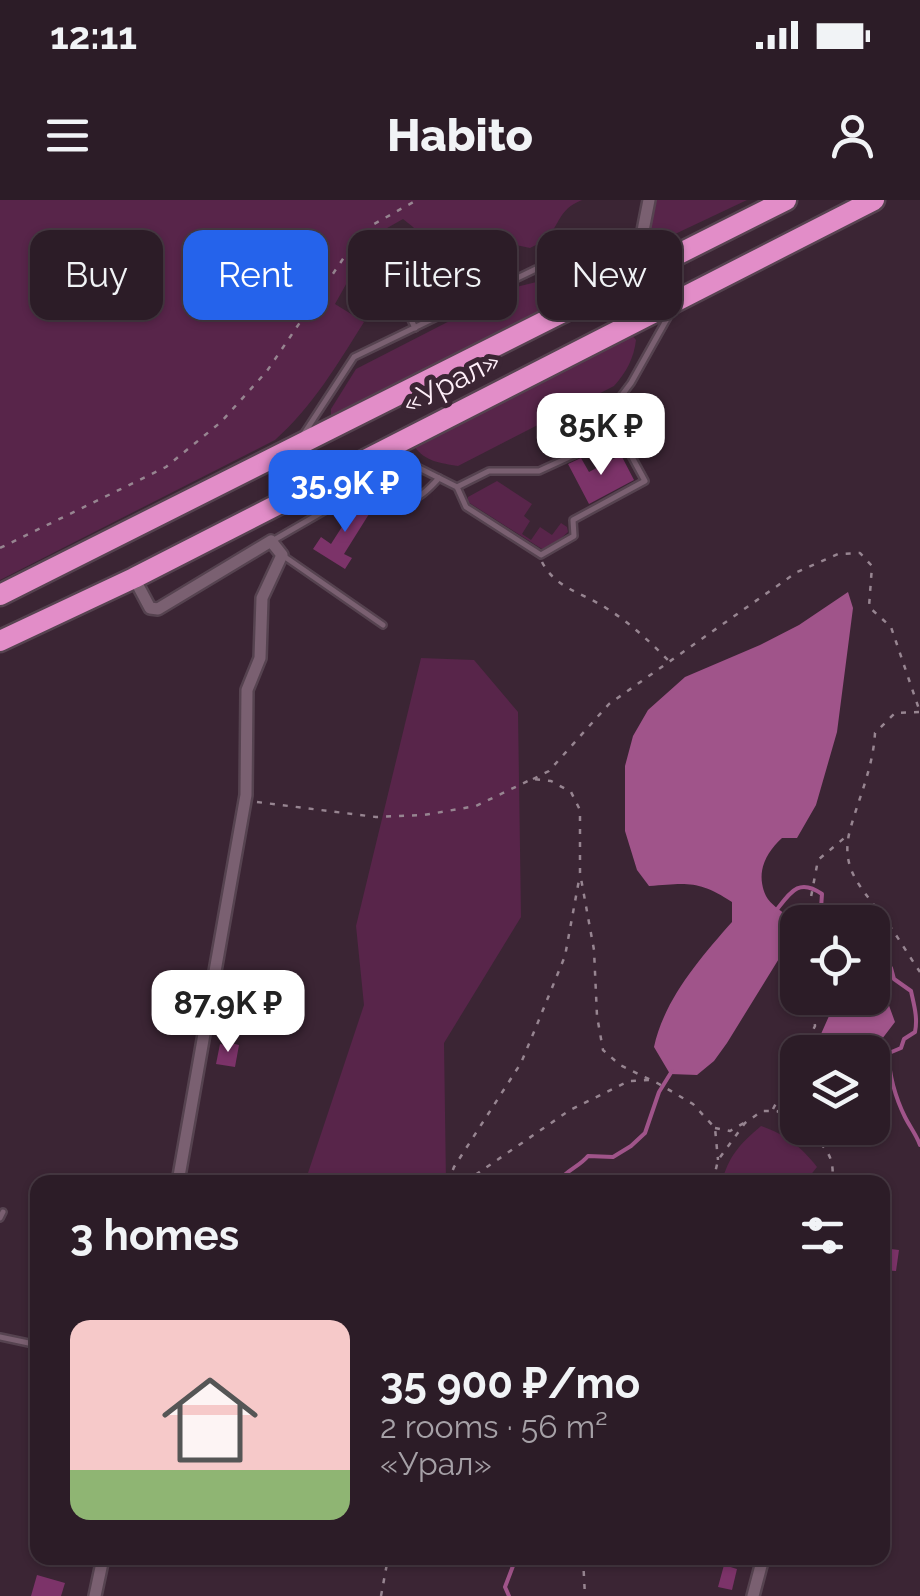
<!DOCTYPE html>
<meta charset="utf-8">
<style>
body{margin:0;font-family:Raleway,sans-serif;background:#382933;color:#f1f3f6;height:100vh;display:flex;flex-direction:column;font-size:38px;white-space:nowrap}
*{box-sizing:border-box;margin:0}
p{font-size:32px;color:#a6a1a7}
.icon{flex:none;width:55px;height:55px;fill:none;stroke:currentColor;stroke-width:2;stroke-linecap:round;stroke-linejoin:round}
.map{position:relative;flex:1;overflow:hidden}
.drawer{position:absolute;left:30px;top:975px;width:860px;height:390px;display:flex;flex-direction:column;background:#2c1c27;border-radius:20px;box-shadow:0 2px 8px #0004,0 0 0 2px #483a44}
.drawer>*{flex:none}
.guide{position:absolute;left:30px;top:30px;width:860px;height:90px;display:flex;gap:20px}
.tools{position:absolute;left:780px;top:705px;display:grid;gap:20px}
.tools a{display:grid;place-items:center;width:110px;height:110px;border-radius:20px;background:#2c1c27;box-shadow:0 2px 8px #0004,0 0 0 2px #483a44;font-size:50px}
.price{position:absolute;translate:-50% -85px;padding:0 22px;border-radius:20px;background:#fff;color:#222;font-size:32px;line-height:65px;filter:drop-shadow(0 2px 5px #0008)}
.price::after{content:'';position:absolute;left:50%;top:60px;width:30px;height:22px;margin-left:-15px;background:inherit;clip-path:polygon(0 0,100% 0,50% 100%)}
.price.current{background:#2563eb;color:#fff}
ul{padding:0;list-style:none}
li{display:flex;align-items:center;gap:30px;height:250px;padding:0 40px}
li span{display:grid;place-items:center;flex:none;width:280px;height:200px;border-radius:20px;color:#555}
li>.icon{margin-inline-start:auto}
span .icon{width:120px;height:120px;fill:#fffc;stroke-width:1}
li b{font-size:42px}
h2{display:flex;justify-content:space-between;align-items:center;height:120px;padding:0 40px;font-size:42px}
.chip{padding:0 35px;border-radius:20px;background:#2c1c27;box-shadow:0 2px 8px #0004,0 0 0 2px #483a44;font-size:35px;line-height:90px}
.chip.current{background:#2563eb;color:#fff}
.status{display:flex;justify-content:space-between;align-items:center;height:70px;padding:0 50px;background:#2c1c27;direction:ltr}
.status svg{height:28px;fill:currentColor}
header{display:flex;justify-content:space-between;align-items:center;height:130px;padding:0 40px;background:#2c1c27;font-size:45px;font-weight:800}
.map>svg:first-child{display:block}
</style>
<div class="status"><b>12:11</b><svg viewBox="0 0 49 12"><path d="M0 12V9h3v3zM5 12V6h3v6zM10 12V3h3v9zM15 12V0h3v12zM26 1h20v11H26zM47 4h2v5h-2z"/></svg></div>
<header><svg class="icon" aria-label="menu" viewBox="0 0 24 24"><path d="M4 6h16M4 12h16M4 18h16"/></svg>Habito<svg class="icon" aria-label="person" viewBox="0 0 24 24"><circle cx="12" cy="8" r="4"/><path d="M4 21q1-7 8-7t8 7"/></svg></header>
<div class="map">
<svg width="920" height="1396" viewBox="0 0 920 1396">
<rect width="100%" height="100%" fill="#3b2534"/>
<!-- green -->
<g fill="#58254a">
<path d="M0,0h582c-25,10 -21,25 -37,39 -4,4 -10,6 -15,9l-23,-5 6,17 -61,7 -39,-40 -10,-8 -30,17 -38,68 29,18c-27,43 -51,84 -89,118l-275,140z"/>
<path d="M653,0h94l-91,43 -7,-8 -1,-12z"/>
<path d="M615,74l2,1 -282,142h-4v-8l25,-40 160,-82 37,-9z"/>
<path d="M630,133l6,7c-2,18 -10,33 -22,46l-156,80c-17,-3 -33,-4 -44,-20l4,-6z"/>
<path d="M497,281l35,23 -8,12 6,5 -8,13 9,6 9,-13 12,8 9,-12 6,4 1,5 -11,10 -15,7 -74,-47v-5z"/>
<path d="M421,458l53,2 44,52 3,205 -77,126 2,139h-141l59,-177 -8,-79z"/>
<path d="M761,926c25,9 39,20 56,41l-12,15h-83c6,-26 19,-39 39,-56z"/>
</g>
<!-- water -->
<g fill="#a0548a">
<path d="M848,392l5,16 -16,124 -21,73 -19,33h-15c-16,15 -27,34 -16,58 4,8 16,16 24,21l-10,40 -53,86 -13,18 -17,14 -27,-1 -16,-27c10,-47 46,-89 78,-125v-20c-33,-22 -45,-19 -83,-16l-12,-16 -12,-39v-65l8,-30 15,-26 37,-33 75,-32 39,-20z"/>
<path d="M873,794l14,6 8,22 -23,30h-59l24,-54h35z"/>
</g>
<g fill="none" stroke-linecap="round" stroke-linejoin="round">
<!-- stream -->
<g stroke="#a0548a" stroke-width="4">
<path d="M775,712c15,-19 23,-35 47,-18l-2,28"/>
<path d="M872,729l7,2 6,7 -6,22 12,8 3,11 17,12c3,14 7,27 4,41l-11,7 -3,9 -12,5c-1,20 7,46 16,64 5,10 11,17 15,28"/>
<path d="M558,982c8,-12 21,-15 30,-26l25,1 18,-11 14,-13 14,-41 13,-21"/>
<path d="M509,1396l-4,-9 11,-29"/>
</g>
</g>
<!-- building -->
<g fill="#7c3369">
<path d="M397,28l13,34 -3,7 3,4h5v12l7,2 3,5 -3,5 1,5 8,2 -14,7 -15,-31 3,-5 -1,-5 -8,-2 -8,-16 -4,2 -7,-16z"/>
<path d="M621,255l13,25 -45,24 -21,-40 13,-6 8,14z"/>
<path d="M361,297l13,9 -30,48 8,4 -7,11 -32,-20 8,-12 10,7z"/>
<path d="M231,843l8,2 -4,22 -19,-3 4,-20 10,2z"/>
<path d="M882,1048l17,2 -3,21 -14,-1z"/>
<path d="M724,1365l13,4 -5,21 -14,-3z"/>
<path d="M37,1375l28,8 -4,13h-30z"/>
</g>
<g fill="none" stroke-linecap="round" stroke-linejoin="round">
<defs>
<g id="lane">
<path d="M413,67l12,-6 25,50"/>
<path d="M399,74l-8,4 24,50"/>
<path d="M420,81l12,-6"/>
<path d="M428,98l12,-7"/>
<path d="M303,235l51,-78 182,-88 103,-5"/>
<path d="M391,254l66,33 32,-16h50l39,-18 53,-70 41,-73"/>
<path d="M457,287l9,20 75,48 33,-19 -1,-16 72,-39 -36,-66"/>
<path d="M274,340l90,-52h12l27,15c15,-3 26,-14 36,-25"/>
<path d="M285,357l98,68"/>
<path d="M0,1018l3,-6"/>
<path d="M0,1137l38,8"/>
</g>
<g id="street">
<path d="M649,0l-8,41 14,26"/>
<path d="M134,378l16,30 8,1 113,-68 11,14 -20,43 -2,60 -13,32 -1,105 -68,387"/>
<path d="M95,1396l8,-38"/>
<path d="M753,1396l10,-38"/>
</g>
<g id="highway">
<path d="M0,395l786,-395"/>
<path d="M0,441l134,-63 740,-378"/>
</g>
</defs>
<!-- lane casing -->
<use href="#lane" stroke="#564350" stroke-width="10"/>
<!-- street casing -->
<use href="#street" stroke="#564350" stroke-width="16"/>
<!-- highway casing -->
<use href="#highway" stroke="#564350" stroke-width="25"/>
<!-- path -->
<g stroke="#978591" stroke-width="2.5" stroke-dasharray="5 8" stroke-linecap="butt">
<path d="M0,348l166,-81 55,-45 46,-51 80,-118 27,-29 43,-24"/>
<path d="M542,362c13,26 41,31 64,46 23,14 43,33 62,52"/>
<path d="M919,512l-24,1 -20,20c-2,35 -16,64 -25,97 -10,38 10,56 31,84 14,18 26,39 39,58"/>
<path d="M533,579l16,-8 60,-67 188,-132 41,-18 22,-1 12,13 -3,41 22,20 29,85"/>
<path d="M257,602l119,15 48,-2 52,-9 56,-27 19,2 20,11 9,18v63l14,77 3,66 6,34 17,15 39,19 34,20 22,24 3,32"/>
<path d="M813,722l-2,-25 7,-37 31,-26"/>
<path d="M802,852l13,-26 -3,-28"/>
<path d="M773,909l25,-48"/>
<path d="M715,928l15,3 14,-8"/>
<path d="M800,928c22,15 36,25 32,54"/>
<path d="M448,982l6,-15 67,-104 15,-36 29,-71 14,-76"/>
<path d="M465,982l105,-72 59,-29 20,-1"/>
<path d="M713,982l5,-22 27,-37 17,-12h15l21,15"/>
<path d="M583,1358l2,38"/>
<path d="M381,1396l7,-38"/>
</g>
<!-- lane -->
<use href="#lane" stroke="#7a6071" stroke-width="5"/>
<!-- street -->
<use href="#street" stroke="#7a6071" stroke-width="11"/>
<!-- highway -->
<use href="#highway" stroke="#e28dc8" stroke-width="20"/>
</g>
<g text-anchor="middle" stroke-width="10" stroke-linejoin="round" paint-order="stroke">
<!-- street labels -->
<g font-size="30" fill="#feeff9" stroke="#3b2534">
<text transform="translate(451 182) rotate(-27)" y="10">«Урал»</text>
</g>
</g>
</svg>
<div class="tools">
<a><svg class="icon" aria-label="locate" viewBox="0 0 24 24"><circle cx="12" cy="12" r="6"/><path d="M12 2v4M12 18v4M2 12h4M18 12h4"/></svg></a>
<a><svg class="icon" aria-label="layers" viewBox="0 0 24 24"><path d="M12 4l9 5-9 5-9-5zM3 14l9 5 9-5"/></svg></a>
</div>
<b class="price" style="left:601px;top:278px">85K ₽</b>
<b class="price current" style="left:345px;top:335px">35.9K ₽</b>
<b class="price" style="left:228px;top:855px">87.9K ₽</b>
<div class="guide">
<a class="chip">Buy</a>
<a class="chip current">Rent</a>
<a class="chip">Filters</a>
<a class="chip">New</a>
</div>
<section class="drawer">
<h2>3 homes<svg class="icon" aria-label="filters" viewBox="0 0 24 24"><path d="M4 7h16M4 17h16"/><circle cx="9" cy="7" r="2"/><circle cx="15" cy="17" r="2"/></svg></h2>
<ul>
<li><span style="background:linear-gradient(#f6c9c9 75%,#8fb573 0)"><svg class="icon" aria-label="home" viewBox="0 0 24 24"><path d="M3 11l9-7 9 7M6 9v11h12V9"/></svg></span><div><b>35 900 ₽/mo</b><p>2 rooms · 56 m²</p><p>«Урал»</p></div></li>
</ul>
</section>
</div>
